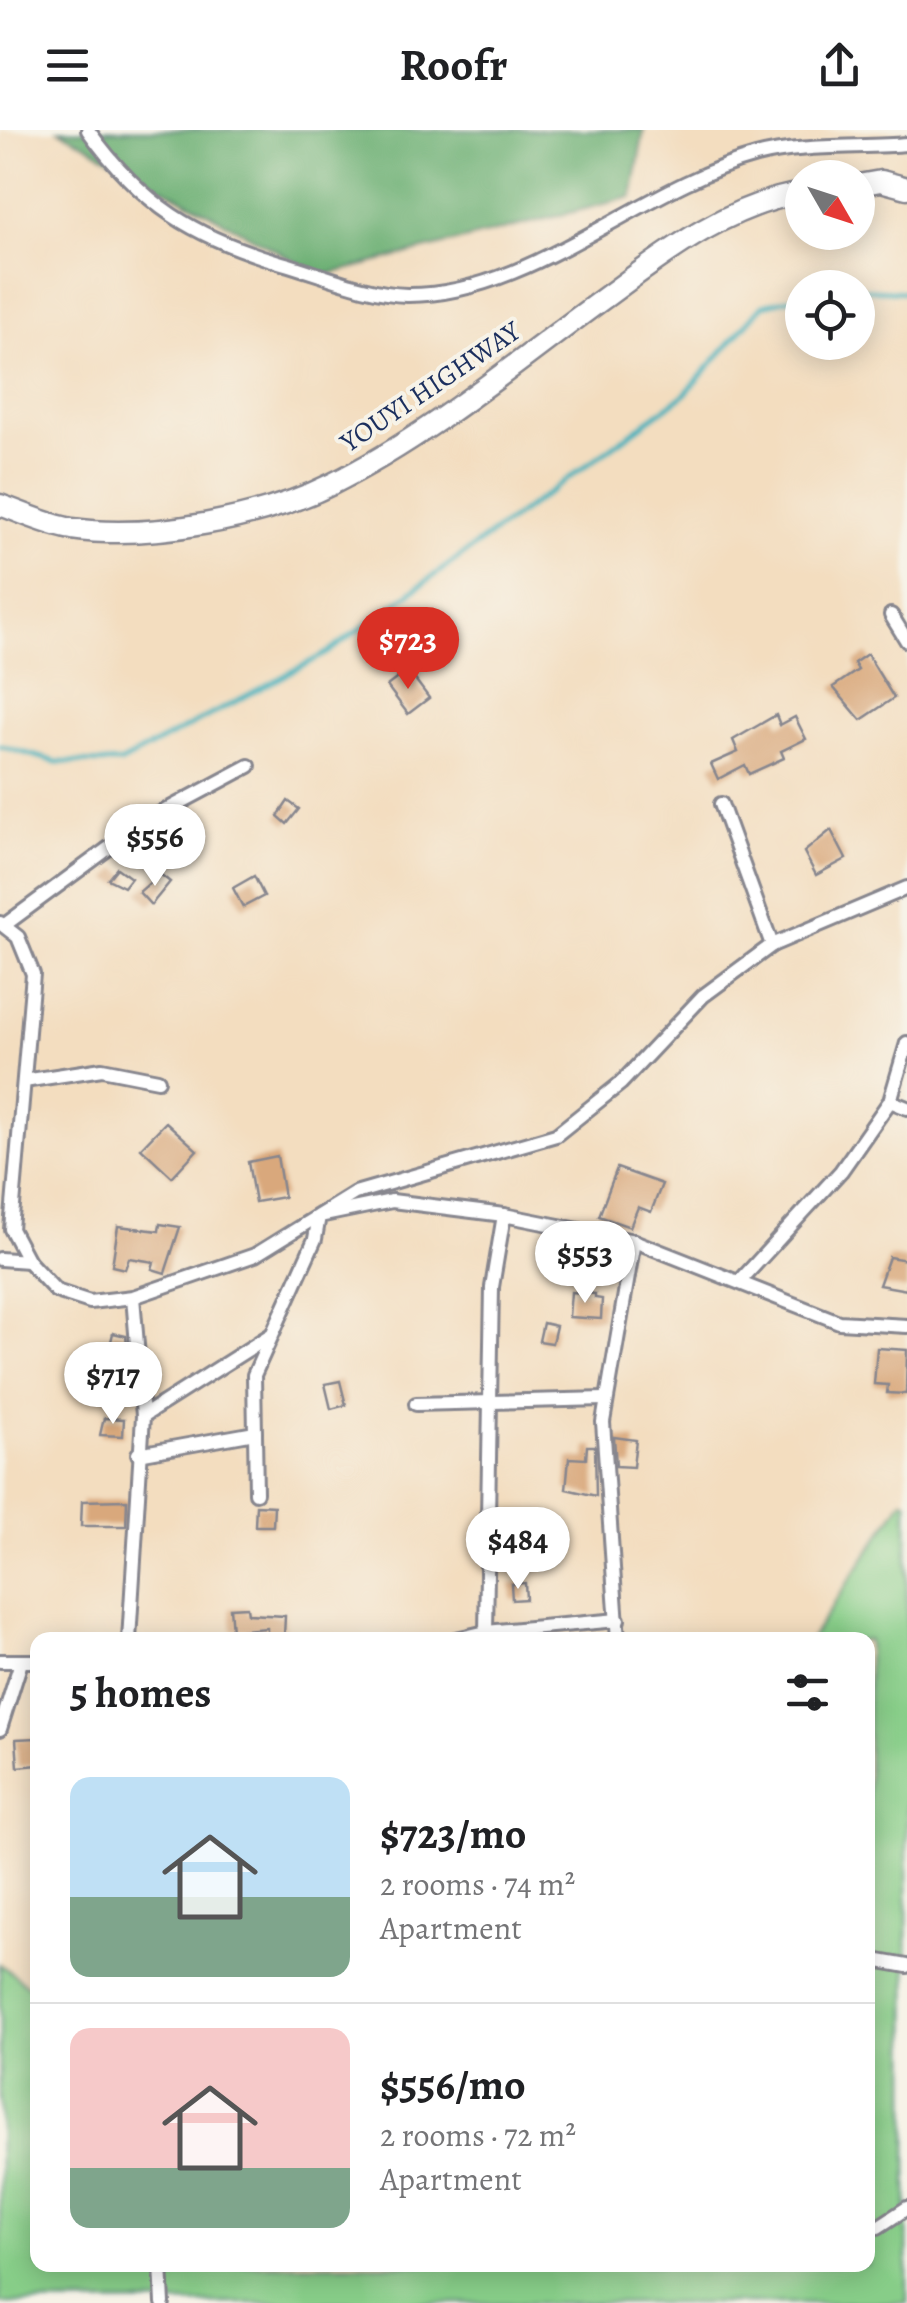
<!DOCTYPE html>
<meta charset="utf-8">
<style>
body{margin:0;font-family:Alegreya,serif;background:#f6f6f6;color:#202124;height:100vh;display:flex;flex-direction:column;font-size:38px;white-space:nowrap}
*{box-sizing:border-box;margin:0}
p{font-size:32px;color:#757577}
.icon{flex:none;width:55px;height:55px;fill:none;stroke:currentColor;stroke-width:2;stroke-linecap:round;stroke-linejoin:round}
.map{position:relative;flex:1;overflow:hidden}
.drawer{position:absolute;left:30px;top:1502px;width:845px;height:640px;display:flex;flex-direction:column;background:#fff;border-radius:20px;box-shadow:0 5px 25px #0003}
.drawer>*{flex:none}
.needle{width:65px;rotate:129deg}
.fabs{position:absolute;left:785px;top:30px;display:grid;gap:20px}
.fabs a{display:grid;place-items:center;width:90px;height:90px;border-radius:50%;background:#fff;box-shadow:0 5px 25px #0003;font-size:50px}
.price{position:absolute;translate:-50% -85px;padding:0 22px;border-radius:35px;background:#fff;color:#222;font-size:32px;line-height:65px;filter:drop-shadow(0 2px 5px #0008)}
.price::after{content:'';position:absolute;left:50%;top:60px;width:30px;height:22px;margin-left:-15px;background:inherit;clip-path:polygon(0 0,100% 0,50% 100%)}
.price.selected{background:#d93025;color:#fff}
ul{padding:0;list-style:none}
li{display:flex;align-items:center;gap:30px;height:250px;padding:0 40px}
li+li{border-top:2px solid #e0e0e0}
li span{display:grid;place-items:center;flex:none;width:280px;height:200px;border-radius:20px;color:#555}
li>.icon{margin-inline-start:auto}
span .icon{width:120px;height:120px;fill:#fffc;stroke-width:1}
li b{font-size:42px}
h2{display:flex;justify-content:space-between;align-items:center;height:120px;padding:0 40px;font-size:42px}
header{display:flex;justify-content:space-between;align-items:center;height:130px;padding:0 40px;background:#fff;font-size:45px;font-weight:700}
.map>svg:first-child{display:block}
</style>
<header><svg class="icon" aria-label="menu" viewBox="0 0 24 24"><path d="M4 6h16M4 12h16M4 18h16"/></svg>Roofr<svg class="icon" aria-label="share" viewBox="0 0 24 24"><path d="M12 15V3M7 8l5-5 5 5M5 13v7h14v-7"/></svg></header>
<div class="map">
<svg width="907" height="2173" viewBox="0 0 907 2173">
<rect width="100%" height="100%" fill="#f7f3e8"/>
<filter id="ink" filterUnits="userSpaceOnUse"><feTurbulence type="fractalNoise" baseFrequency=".01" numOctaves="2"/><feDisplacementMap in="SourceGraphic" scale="20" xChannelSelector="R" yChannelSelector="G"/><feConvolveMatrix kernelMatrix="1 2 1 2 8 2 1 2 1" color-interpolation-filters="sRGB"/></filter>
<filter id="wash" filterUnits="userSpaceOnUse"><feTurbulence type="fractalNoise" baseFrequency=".0048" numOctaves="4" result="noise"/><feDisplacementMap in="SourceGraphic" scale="40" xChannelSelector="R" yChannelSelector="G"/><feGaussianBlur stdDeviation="2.25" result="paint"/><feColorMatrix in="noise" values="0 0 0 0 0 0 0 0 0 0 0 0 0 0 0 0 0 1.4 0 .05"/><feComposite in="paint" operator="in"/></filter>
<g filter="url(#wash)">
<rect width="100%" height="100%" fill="#f3ddbf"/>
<!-- green -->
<path fill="#87cd88" stroke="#517e73" stroke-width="2.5" d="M903,1370l4,1v802h-907v-339l37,29 1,272h830v-625h-58z"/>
<!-- forest -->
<path fill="#6db074" stroke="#447069" stroke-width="2.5" d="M59,0h585l-12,67 -310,79z"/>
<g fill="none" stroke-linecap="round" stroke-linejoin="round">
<!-- stream -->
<g stroke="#42b1bc" stroke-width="5">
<path d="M837,158h4"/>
<path d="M858,159l49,3"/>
<path d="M0,616l57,16 63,1 207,-110 358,-259 78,-89 39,-9"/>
</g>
</g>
<g id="blocks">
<!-- building -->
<g fill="#d9a87b">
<path d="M867,524l27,44 -33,22 -28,-33 25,-17 -4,-7z"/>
<path d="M408,540l21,28 -21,16 -21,-28z"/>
<path d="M776,585l4,10 15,-8 11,22 -25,12 3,7 -35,16 -4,-9 -27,14 -7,-15 27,-12 -5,-12z"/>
<path d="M288,671l11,8 -12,15 -9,-8z"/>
<path d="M831,700l15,29 -30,16 -12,-23z"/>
<path d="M117,738l14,10 -7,9 -16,-8z"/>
<path d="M160,744l10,8 -19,23 -12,-13z"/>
<path d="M254,746l10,20 -21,11 -10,-19z"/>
<path d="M166,992l31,28 -25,27 -31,-29z"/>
<path d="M277,1026l7,41 -29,5 -7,-40z"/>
<path d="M617,1038l45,16 -11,28 -13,-5 -8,20 -31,-11z"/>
<path d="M160,1094l20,3 -15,46 -13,-4 2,-7 -25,-4 -4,11 -13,-3 6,-40 41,5z"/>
<path d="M889,1127l18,3v30l-28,-5z"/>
<path d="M571,1162l24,2v4l7,1 -1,20 -32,-2z"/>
<path d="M543,1193l13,3 -4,17 -13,-2z"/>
<path d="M113,1203l13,3 3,31 -13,-2 4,-17 -10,-2z"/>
<path d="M877,1218l30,2 -1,44 -19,-1 1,-8 -14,-1z"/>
<path d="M340,1251l6,24 -15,4 -6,-25z"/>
<path d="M104,1288l20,1 -1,17 -23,-1z"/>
<path d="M614,1307l22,3 -3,27 -17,-1z"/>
<path d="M587,1316h8l1,50 -30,-7 3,-31 17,1z"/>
<path d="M127,1370l-1,26h-45l1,-25z"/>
<path d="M256,1375l18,1 -1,20h-18z"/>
<path d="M525,1453l1,16 -14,1 -1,-16z"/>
<path d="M247,1477l1,7 37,2 -1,20h-17v-8l-35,3 -2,-23z"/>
<path d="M38,1608v27l-20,2 -2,-28z"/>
</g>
</g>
</g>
<g filter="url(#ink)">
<use href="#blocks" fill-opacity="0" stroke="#87868e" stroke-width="2.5"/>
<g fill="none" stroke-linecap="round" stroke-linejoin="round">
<defs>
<g id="minor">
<path d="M88,0c53,75 107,108 194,133 39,11 85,31 125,32 123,1 233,-108 349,-139 43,-12 105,-8 151,-12"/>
<path d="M891,485l16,26"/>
<path d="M721,674l51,141"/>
<path d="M0,793l18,14 15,37 -22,255 17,32 28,30 34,11 43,-5 122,-42 100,-62 201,-58 65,-52 82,-87 69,-51 135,-57"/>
<path d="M6,794l138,-102 105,-56"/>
<path d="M24,951l78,-12 56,11"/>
<path d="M890,971l17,7"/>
<path d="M0,1129l28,2"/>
<path d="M740,1151l101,-110 49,-70 17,-58"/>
<path d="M416,1274l189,-5"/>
<path d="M143,1286l126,-80"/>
<path d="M138,1324l117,-21"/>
<path d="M256,1363l-2,-118 61,-136 4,-23 73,-15 112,14 130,26 205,81 68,4"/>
<path d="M486,1502l6,-345 12,-72"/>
<path d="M129,1510l14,-224 -10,-119"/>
<path d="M452,1510l34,-8 132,-12"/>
<path d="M618,1510l-15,-218 31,-181"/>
<path d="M0,1531h38"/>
<path d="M0,1599l21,-67"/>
<path d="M868,1829l39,7"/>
<path d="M878,2097l29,-19"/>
<path d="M161,2135l2,38"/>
</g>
<g id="primary">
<path d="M858,55l23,-4 26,7"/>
<path d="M0,375c23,8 48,20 72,24 78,11 190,-10 260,-45 97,-48 183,-121 271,-185 60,-44 123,-94 199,-106"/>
</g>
</defs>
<!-- minor casing -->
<use href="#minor" stroke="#87868e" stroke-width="18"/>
<!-- primary casing -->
<use href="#primary" stroke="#87868e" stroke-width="25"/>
<!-- minor -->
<use href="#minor" stroke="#fff" stroke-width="12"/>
<!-- primary -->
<use href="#primary" stroke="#fff" stroke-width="20"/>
</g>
</g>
<g text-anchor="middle" stroke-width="8" stroke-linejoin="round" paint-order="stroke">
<!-- street labels -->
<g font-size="28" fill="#1b2f5e" stroke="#f7f3e8">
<text transform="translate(430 256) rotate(-34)" y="10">YOUYI HIGHWAY</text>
</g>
</g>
</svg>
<div class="fabs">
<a><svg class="needle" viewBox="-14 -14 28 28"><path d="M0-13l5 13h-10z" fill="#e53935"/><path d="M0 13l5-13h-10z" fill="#757577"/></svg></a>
<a><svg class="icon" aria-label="locate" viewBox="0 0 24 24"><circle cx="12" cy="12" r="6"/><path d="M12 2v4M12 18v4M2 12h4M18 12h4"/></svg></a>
</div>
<b class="price selected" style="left:408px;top:562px">$723</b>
<b class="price" style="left:155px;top:759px">$556</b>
<b class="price" style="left:585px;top:1176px">$553</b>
<b class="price" style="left:113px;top:1297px">$717</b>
<b class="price" style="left:518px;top:1462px">$484</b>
<section class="drawer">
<h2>5 homes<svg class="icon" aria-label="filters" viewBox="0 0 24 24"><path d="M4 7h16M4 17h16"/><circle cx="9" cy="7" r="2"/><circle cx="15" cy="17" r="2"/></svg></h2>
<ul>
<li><span style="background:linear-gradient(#bfe0f5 60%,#7fa58c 0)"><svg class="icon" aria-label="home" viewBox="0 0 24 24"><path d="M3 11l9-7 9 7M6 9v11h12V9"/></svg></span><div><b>$723/mo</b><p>2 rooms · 74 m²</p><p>Apartment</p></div></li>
<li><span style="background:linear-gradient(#f6c9c9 70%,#7fa58c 0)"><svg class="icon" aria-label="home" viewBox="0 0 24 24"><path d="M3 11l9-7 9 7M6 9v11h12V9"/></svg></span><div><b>$556/mo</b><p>2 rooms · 72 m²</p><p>Apartment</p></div></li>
</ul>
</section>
</div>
